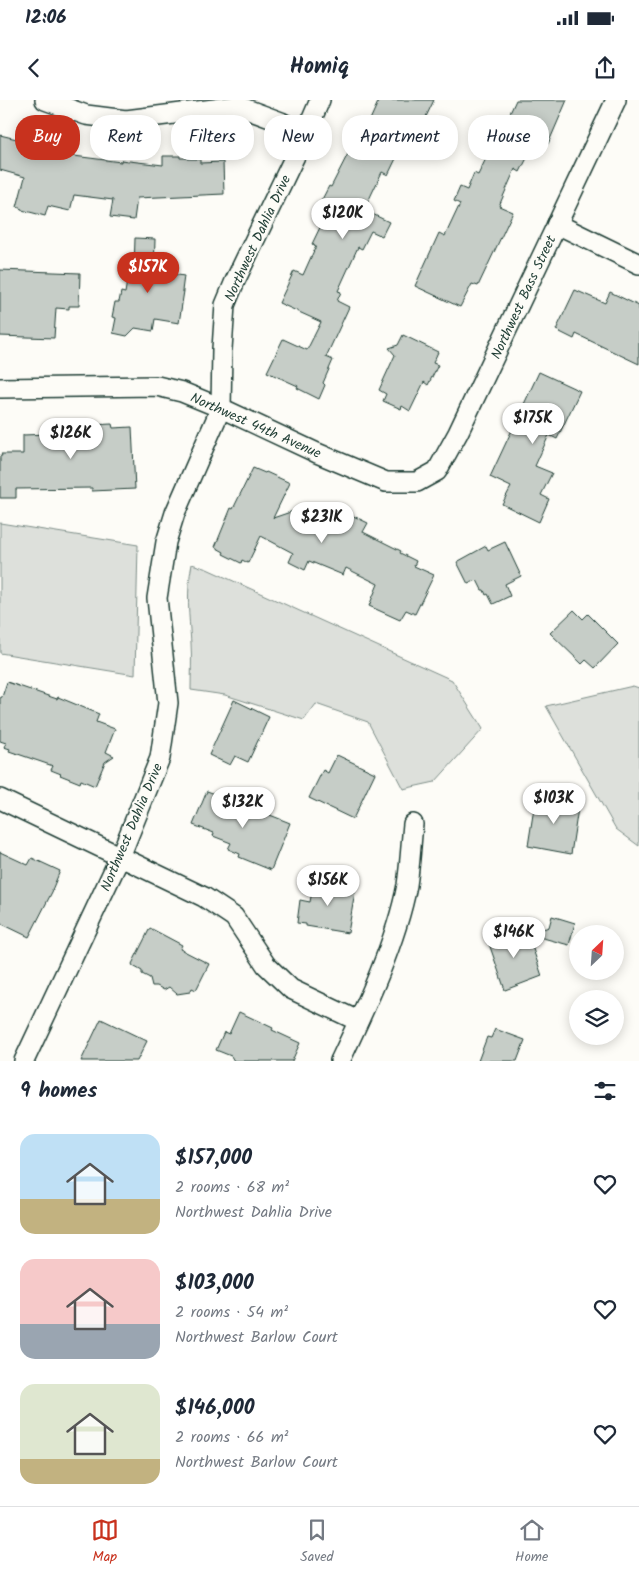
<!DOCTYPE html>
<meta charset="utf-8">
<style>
body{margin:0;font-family:Kalam,sans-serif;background:#f6f6f7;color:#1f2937;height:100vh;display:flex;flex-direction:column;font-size:19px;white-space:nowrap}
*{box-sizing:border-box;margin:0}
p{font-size:16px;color:#747a83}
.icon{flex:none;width:28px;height:28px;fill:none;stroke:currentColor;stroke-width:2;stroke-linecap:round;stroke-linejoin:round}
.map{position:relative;height:961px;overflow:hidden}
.panel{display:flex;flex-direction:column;background:#fff;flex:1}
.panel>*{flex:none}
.top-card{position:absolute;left:15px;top:15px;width:610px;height:45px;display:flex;gap:10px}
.needle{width:32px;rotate:25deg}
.controls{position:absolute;left:569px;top:825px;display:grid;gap:10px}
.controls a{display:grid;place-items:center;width:55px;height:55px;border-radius:50%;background:#fff;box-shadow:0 2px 12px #0003;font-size:25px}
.price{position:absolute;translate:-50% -42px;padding:0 11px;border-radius:18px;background:#fff;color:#222;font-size:16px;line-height:32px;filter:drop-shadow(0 1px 2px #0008)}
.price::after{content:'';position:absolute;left:50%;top:30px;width:15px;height:11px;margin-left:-8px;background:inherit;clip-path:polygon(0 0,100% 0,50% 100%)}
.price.active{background:#c8321e;color:#fff}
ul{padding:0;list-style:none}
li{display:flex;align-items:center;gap:15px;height:125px;padding:0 20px}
li span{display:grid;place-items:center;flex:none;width:140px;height:100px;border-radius:15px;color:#555}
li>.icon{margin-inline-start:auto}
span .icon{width:60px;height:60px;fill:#fffc;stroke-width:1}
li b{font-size:21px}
h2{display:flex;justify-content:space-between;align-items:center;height:60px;padding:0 20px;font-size:21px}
.chip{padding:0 18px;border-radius:20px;background:#fff;box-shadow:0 2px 12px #0003;font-size:18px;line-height:45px}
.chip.active{background:#c8321e;color:#fff}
.status{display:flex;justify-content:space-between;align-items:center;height:35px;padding:0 25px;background:#fff;direction:ltr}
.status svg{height:14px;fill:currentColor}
header{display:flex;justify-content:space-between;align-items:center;height:65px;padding:0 20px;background:#fff;font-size:22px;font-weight:700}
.dock{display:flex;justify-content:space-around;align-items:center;height:70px;border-top:1px solid #e0e1e3;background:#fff;font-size:14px;color:#747a83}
.dock a{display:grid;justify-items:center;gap:2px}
.dock .active{color:#c8321e}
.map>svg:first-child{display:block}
</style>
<div class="status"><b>12:06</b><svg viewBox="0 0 49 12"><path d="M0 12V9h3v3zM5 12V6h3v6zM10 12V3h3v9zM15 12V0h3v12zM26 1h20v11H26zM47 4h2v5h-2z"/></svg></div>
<header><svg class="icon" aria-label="back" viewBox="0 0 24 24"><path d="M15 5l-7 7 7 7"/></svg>Homiq<svg class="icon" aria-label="share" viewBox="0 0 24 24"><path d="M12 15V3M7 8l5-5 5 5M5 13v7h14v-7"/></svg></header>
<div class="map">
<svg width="639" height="961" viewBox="0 0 639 961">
<rect width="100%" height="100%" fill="#fdfcf7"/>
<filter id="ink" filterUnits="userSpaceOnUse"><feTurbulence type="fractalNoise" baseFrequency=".02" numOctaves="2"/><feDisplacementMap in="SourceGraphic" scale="10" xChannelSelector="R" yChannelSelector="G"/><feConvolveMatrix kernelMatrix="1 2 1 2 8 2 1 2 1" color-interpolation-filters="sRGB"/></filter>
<g filter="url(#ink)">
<!-- green -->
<g fill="#dde0db" stroke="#7e8e88">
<path d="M0,423l138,22 -3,130 -135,-22z"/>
<path d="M192,464l15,5 245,111 31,49 -48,53 -32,7 -35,-67 -52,-18 -12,16 -79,-25 -34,-5c0,-16 1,-32 0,-47 -2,-28 -5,-51 1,-79z"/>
<path d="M633,586l6,2v158l-23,-17 -70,-123z"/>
</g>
<!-- building -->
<g fill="#c6cdc7" stroke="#1f3d34">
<path d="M379,0h55l-20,42 -8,-4 -18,37 -6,-3 -18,38 25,12 -7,14 -11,-5 -9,18 -4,-2 -20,44 3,1 -4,9 12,6 -23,50 7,3 -10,23 2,2 -6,14 -22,-11 1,-2 -31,-14 16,-33 24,11 14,-28 -42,-19 15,-32 9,4 13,-29 -4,-2 13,-27 -10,-4 14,-27 2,1 24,-47 5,2z"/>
<path d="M516,0h51l-19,44 -8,-3 -8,17 -4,-2 -8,16 -5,-3 -16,37 14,6 -35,74 -6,-2 -12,23 -45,-21 24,-53 6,3 15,-32 -6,-3 6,-14 7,3 7,-17 4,2 15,-31 -6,-3 10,-21 8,4z"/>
<path d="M0,35l59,14 -1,5 63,8v-2l42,5v-9h17v2h7v1h13v4l23,-1 1,32 -87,4 -3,22 -24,-3 3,-17 -39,-5 -4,16 -22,-5 -3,10 -23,-6v-1l-5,-2 8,-30 -25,-7z"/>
<path d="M135,138l20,1 -1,32 30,5 -2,15h2l-5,32 -24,-4 -2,12 -18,-3 -8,8 -14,-3 3,-15 -4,-1 3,-15h4l2,-10 4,1 4,-24 5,1z"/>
<path d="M0,170l80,3 -1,33h-10v3l-13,-1 -2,30 -54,-2z"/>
<path d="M575,190l30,13 5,-11 29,14v58l-63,-30 -2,5 -18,-9z"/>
<path d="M403,235l35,17 -5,11 5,2 -10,20 -4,-3 -14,29 -8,-5 -1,3 -18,-8 3,-7 -7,-4 16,-35 -6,-7 9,-3z"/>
<path d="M539,272l41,19 -23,48 -8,-4 -14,31 17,7 -11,22 8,4 -10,23 -37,-18 9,-17 -21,-10z"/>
<path d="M70,324v2l42,-2 1,4 19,-1 3,62 -43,2v-3l-76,1v9h-16v-42h2l-1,-2h22v-19l26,-1v-9z"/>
<path d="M253,368l12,5 1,-1 24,11 -17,35 35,-12 26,12 5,-9 29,14 -5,9 38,19 -1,2 16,8 -2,5 20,9 -19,39 -9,-4 -6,10 -31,-14 9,-22 -32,-16 -3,7 -34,-14 -4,9 -16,-8 4,-9 -32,-17 -13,27 -6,-3 -1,3 -18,-9 1,-2 -9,-5 16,-39 2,1z"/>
<path d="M505,442l16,34 -16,8 5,12 -17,8 -5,-10 -2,1 -2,-5h-2l-5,-10 -9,4 -11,-22 29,-16 2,4z"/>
<path d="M574,510l9,9 5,-5 30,30 -23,24 -9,-8 -4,4 -32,-31z"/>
<path d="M7,582l50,17 1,-2 41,17 -3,8 19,7 -9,23 8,4 -9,6 -10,24 -14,-6 -1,3 -20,-8 1,-1 -10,-4 2,-4 -44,-15 1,-2 -6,-2 2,-4 -6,-2v-43l2,-1z"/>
<path d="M234,600l35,17 -21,45 -13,-6 -5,9 -21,-10z"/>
<path d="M337,655l38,18 -22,46 -44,-21 14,-28 5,3z"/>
<path d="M207,691l22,8 2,3 21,9 3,-2 35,14 -19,47 -32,-13 1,-3 -12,-5 3,-6 -18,-7 1,-3 -21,-8z"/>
<path d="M541,696l38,6 -8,52 -43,-8 6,-38 5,1z"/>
<path d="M0,752l28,13 4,-7 28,13 -8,19h1l-24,47 -29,-14z"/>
<path d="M314,780l35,5 -1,5 7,2 -7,41 -42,-7v-2l-9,-1 3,-23 10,2z"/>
<path d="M552,816l23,7 -6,22 -41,-11 21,-7z"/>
<path d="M150,828l32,17 -2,4 29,15 -13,26 -4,-2 -2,4 -13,2 -8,-7 -5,3 -7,-4h-5l-2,-8 -8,-4v-3l-9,-5 -1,-2z"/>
<path d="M512,829l4,10 12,-5 14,42 -37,14 -18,-52z"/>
<path d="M239,912l34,16 -1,2 28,13 -8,18h-58l-3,-5 -15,-6 8,-18 5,2z"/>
<path d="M101,919l46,22 -10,20h-56z"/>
<path d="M495,929l30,11 -8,21h-39l9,-24 4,1z"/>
</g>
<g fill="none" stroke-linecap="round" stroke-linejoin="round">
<defs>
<g id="street">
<path d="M45,0l41,15 40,5 112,-14 43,16 24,13"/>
<path d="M557,124l82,40"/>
<path d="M0,288l157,-2 25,6 39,16 96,45 69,29h31l20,-11 21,-38 158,-333"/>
<path d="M0,699l204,98 30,20 32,48 25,24 67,32"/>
<path d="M24,961l96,-204 40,-99 8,-55 -11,-105 9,-56 9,-29 46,-105 1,-59 3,-44 10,-24 70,-146 15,-35"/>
<path d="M340,961c25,-53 56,-118 67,-176 3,-20 4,-41 6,-61"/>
</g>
</defs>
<!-- street casing -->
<use href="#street" stroke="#1f3d34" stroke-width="22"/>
<!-- street -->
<use href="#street" stroke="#fdfcf7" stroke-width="19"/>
</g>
</g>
<g text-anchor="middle" stroke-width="4" stroke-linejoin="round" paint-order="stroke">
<!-- street labels -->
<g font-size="14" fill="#1f3d34" stroke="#fdfcf7">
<text transform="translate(257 138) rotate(-65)" y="5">Northwest Dahlia Drive</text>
<text transform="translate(523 197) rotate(-65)" y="5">Northwest Bass Street</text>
<text transform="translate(256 325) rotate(24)" y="5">Northwest 44th Avenue</text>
<text transform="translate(131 727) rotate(-67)" y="5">Northwest Dahlia Drive</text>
</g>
</g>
</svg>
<div class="controls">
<a><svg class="needle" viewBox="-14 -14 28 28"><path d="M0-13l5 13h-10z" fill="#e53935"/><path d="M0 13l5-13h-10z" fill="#747a83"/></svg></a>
<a><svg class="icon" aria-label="layers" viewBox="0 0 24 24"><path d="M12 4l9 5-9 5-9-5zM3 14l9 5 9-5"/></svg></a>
</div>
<b class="price" style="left:343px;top:140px">$120K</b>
<b class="price active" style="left:148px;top:194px">$157K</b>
<b class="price" style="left:533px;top:345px">$175K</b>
<b class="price" style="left:71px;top:360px">$126K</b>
<b class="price" style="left:322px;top:444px">$231K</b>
<b class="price" style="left:554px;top:725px">$103K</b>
<b class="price" style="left:243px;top:729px">$132K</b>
<b class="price" style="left:328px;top:807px">$156K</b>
<b class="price" style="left:514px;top:859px">$146K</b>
<div class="top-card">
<a class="chip active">Buy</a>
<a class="chip">Rent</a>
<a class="chip">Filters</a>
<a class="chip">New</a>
<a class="chip">Apartment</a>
<a class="chip">House</a>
</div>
</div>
<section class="panel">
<h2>9 homes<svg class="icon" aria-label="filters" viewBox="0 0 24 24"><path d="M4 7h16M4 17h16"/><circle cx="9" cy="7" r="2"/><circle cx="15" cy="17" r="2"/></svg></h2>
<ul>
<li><span style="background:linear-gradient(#bfe0f5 65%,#c2b280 0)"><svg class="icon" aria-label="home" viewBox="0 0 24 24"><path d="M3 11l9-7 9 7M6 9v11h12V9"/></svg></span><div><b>$157,000</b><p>2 rooms · 68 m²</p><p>Northwest Dahlia Drive</p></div><svg class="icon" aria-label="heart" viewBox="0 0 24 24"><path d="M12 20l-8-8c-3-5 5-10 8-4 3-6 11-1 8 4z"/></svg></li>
<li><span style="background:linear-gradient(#f6c9c9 65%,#9aa5b1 0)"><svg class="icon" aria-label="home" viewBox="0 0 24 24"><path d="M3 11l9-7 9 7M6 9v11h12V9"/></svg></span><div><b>$103,000</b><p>2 rooms · 54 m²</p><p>Northwest Barlow Court</p></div><svg class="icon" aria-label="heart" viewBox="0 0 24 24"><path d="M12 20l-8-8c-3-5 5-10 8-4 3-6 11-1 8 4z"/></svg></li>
<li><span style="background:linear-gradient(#dfe7d0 75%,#c2b280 0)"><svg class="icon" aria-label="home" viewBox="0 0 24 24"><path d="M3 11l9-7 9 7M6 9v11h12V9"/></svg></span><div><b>$146,000</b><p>2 rooms · 66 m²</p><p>Northwest Barlow Court</p></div><svg class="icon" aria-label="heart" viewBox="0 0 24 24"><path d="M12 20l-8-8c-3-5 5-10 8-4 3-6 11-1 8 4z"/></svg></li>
</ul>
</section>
<nav class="dock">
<a class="active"><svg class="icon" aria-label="map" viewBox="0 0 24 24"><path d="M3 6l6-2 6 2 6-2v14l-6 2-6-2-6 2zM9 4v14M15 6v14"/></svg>Map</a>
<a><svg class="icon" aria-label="saved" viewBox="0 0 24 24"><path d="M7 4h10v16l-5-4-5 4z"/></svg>Saved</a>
<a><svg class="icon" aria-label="home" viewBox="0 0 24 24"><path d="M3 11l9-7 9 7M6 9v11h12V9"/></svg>Home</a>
</nav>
